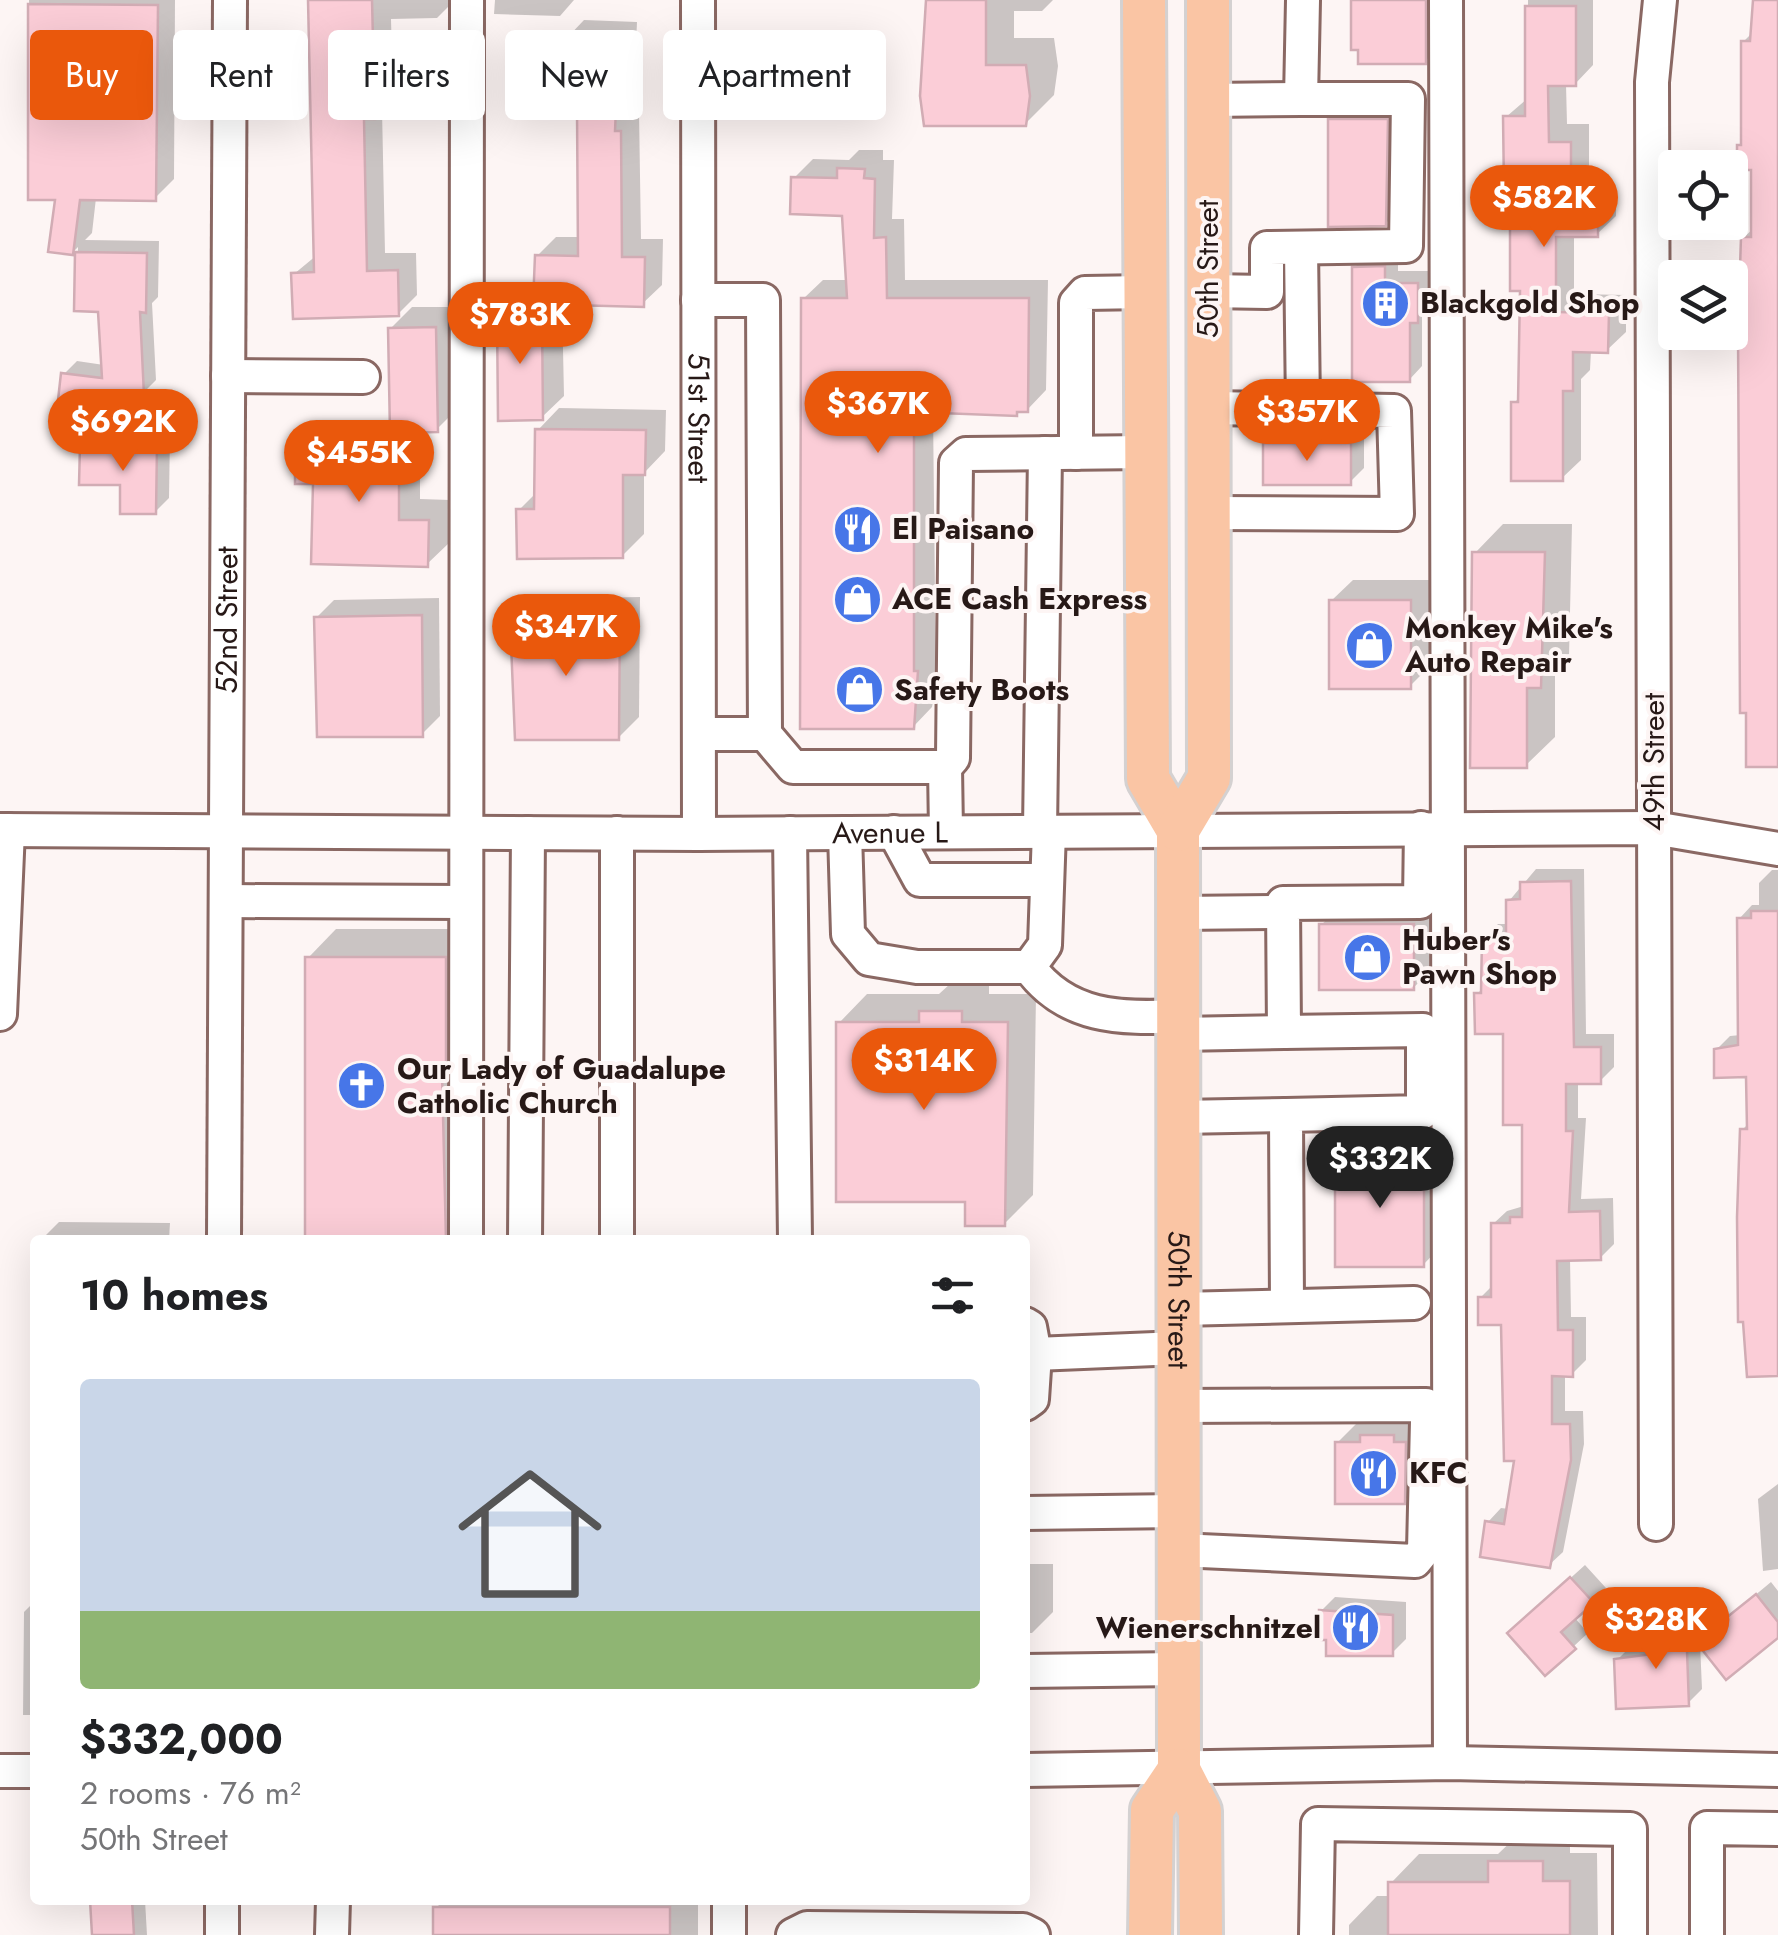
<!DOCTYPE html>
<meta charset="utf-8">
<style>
body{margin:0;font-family:Jost,sans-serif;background:#f6f6f6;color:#202124;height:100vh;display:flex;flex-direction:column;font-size:38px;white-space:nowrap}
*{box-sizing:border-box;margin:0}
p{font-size:32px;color:#757577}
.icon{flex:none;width:55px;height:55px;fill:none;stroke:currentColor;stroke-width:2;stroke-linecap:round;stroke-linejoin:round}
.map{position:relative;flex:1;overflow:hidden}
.panel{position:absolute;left:30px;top:1235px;width:1000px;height:670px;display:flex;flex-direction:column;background:#fff;border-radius:10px;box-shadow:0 10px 40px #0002}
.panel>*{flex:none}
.banner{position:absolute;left:30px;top:30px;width:1000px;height:90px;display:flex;gap:20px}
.buttons{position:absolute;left:1658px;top:150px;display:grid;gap:20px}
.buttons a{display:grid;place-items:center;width:90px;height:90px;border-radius:10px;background:#fff;box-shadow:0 10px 40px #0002;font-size:50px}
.price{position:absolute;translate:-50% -85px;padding:0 22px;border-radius:35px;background:#ea580c;color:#fff;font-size:32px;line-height:65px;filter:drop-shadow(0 2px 5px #0008)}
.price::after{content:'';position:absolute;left:50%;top:60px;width:30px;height:22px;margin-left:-15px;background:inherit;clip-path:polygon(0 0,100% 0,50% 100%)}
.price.on{background:#222;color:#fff}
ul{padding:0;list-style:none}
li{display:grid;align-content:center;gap:20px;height:530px;padding:0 50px}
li+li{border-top:2px solid #e0e0e0}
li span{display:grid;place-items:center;height:310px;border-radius:10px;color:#555}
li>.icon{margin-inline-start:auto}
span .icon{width:180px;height:180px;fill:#fffc;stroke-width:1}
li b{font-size:42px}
h2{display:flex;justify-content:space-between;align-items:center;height:120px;padding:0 50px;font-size:42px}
.chip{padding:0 35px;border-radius:10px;background:#fff;box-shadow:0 10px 40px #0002;font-size:35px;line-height:90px}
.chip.on{background:#ea580c;color:#fff}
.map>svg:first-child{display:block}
</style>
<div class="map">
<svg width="1778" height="1935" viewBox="0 0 1778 1935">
<rect width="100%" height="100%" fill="#fdf5f4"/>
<!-- shadow -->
<g fill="#0003">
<path d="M29,0h146l-1,179 -19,19h-59l-4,35 -7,7 74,1 -1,56 -6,6 4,77 -13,13 -49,3 -13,13 -17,-35 13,-13 27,4 -3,-56h-24l1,-62 -6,6 -14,-55h-27z"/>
<path d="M312,0h143l-18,18 -46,1 2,79 -11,11 3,144h31l1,42 -19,19 -104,-40 23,-19z"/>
<path d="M495,0h79l-14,16 -66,-2z"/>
<path d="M929,0h124l-11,11h-28v27h40l4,28 -4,29 -29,29z"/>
<path d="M1353,0h95l-1,40 -22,21z"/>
<path d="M1528,0h65v65l-18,19h-9l1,40h22v72h27v20l-19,18h-23v60l52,1v37l-19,18h-16l-1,20 -9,9v81l-19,18 -48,-75 7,-7 1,-107 -16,-172 22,-19z"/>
<path d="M1756,0h22v765l-36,-174h-3l4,-353 11,-10v-60h-14l3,-126 10,-10z"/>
<path d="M584,20l53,2 -4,91 6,-1 2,127h22l-1,46 -20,19 -80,-2 2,94 -22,21 -43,-101 22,-22h15l1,-38 19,-19h25l-2,-129 -14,-68z"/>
<path d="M1352,99h56l-1,103 -22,22 -55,-104z"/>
<path d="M859,150h24v10h11l-2,59h12l1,61h143l-2,110 -19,20 -11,4 -83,-3 3,276 -4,20 -19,20 -110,-428 20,-19h26l-5,-67 -50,-35 19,-19 36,1z"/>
<path d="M1398,253v18h33v36l-9,9v50l-13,14 -55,-112 14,-14z"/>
<path d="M412,307h44l2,101 -21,21 -17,1v69l30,1 -1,43 -22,21 -111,-82 -19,-40 22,-21h73l-2,-92z"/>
<path d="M559,408l107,2 -1,41 -21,22v61l-22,22 -103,-46 18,-18 1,-62z"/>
<path d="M1279,430h85v38l-14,14 -85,-38z"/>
<path d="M96,432l74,1 -1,65 -14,14 -73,-66z"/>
<path d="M1503,524h69l-3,133 -14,14v66l-29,28 -51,-212z"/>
<path d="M1353,580h78v85l-21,21 -79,-85z"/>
<path d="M640,597l-1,120 -21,21 -105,-118 21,-21z"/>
<path d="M439,598l1,118 -18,18 -106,-116 18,-18z"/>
<path d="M1536,869h48l2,165h28v33l-14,14h-22v37h8l-5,81 32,-1 1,46 -14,14h-30l1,59h15v43l-14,14h-7v37h18l1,33 -21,108 -14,13 -61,-43 13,-14 8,1 8,-51 -14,-135 -23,-25 13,-13v-61l14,-13 17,-5v-83l-18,-92 -29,-37 6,-6 2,-50 13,-14h11v-23z"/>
<path d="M1772,870h6v504l-36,-244 7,-7v-48l-33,-25 14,-14 11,-1 -2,-116 13,-14h7v-22z"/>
<path d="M1343,904h92v63l-22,21 -92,-63z"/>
<path d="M336,929h138l1,311h-167v-282z"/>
<path d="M950,984h39v10h47l-3,201 -29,29 -37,-25 -128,-176 28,-29h72z"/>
<path d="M1359,1133h85v110l-21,22 -86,-110z"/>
<path d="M59,1222l111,1 -1,17h-128z"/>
<path d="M1414,1414l11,66 -21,21 -67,-58 22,-22z"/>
<path d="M35,1460v255h-12l1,-103 8,-8 -2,-139z"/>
<path d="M1778,1484v85l-15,2 -5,-72z"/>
<path d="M1025,1564h28v48l-21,21h-7z"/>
<path d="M1585,1565l21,23 -32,29 14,16 -43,40 -21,-53z"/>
<path d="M1771,1582l7,9v43l-78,9 2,46 -14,14 -71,-43 14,-14 24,-1 -1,-20 14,-13 31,-2 1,31z"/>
<path d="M1335,1597l71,5v37l-14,14 -64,-15 -7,-27z"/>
<path d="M1519,1834h51v19h27l1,82h-249v-10l28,-29h14v-13l28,-29h79z"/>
<path d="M93,1900h52l2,35h-52z"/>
<path d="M444,1900h254v35h-262v-27z"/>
</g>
<!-- building -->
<g fill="#fbcdd7" stroke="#d1acb4" stroke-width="2.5">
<path d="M308,0h64l3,119h-11l3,152 31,-1 1,46 -106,3 -2,-46 23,-1z"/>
<path d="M926,0h60v65h40l4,31 -4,30h-102l-4,-30z"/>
<path d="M1351,0h75v64h-68v-14h-7z"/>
<path d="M1753,0h25v767h-32v-54h-6l-2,-384 3,-92h10v-67h-14v-25h4v-104h9z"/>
<path d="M28,4l130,1 -2,196 -76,-1 -7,55 -25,-3 7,-52h-27z"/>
<path d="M1525,6h51v80h-28l1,56h22v71h27v24h-42v75l53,1 -1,40 -35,-1v39h-10v90h-52v-79h7l2,-111h-10v-101h-6l-1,-74h22z"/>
<path d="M563,39l56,2 -4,90h6l1,126h23l-1,50 -111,-3 2,-49 43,1 -1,-146 -17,-1z"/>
<path d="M1328,119h60l-2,107 -58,1z"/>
<path d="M837,168l28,1 -1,9 11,1 -1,59 12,-1 1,61h142l-1,114h-11v4l-103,-4v259h4l-4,58h-114l1,-431h46l-5,-82 -52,-2 1,-37 46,1z"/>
<path d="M75,252l72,1 -1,60 -6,-1 4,83 -61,4 -1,12 -25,-2 4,-36 41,5 -4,-66 -24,-1z"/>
<path d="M1385,266v17h33v40h-8v59h-58v-115z"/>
<path d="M542,314l1,106 -45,1 -1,-106z"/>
<path d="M436,327l2,105 -48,1 -2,-105z"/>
<path d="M535,429l111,1 -1,45h-22v83l-106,1 -1,-50h18z"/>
<path d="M295,441h104v79h30l-1,47 -117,-3 2,-80h-18z"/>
<rect x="1263" y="443" width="88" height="42"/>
<path d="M80,445l77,1 -1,68h-36v-29h-41z"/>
<path d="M1472,552h73l-4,136h-14v80h-57z"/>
<rect x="1329" y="600" width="82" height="89"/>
<path d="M422,615l1,122h-106l-3,-120z"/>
<path d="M620,618l-1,122h-104l-5,-121z"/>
<path d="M1571,881l3,166h27v37h-35v47h7l-4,81 31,-1 1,49 -44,1 1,69h15v47l-21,-1v48h18l1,36 -21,108 -70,-11 5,-36 19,3 10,-63h-10l-3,-136h-23v-28h13v-74h19v-6h12v-92h-19v-91h-28l-1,-41h7l1,-56h24v-37l14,-1v-17z"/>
<path d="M1751,911h27v465l-31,1 -4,-55h-5l-1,-105 3,-88h7l-1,-52 -32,1v-29l24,-4 -1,-127h14z"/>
<rect x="1319" y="924" width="95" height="66"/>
<path d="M305,957h141v115h-4l4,168h-141z"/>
<path d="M919,1011h43v11h46l-3,204h-40v-24h-129v-180h83z"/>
<rect x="1335" y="1154" width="89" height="113"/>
<path d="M1360,1435h34v7h12l-1,62h-70v-62h25z"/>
<path d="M1570,1577l24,26 -33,29 15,17 -31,27 -38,-43z"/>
<path d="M1756,1594l22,28v16l-52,42 -30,-38z"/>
<path d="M1319,1610l74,5v41h-67v-16h-7z"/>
<path d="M1686,1623l3,83 -73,3 -2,-50 39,-5 -1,-30z"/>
<path d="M1488,1861h55v20h27v54h-182v-53h100z"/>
<path d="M90,1900h42l2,35h-42z"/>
<rect x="433" y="1907" width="237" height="28"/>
</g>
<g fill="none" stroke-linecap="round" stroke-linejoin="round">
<defs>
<g id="minor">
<path id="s1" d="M698,0l1,834"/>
<path d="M1446,0l4,1763"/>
<path d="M1208,100l93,-1"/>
<path d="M1301,248l2,160"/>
<path d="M1208,291l59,1v-44l139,-2 2,-147h-107l2,-99"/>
<path d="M698,300h65l2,434"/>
<path d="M228,376l135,1"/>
<path d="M1208,408l186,3 3,103 -188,-1"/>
<path d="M1076,453v-150l9,-10 61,-1"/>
<path d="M699,734h66l28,33h152l8,-9 3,-295 10,-9 180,-2"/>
<path d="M945,767l1,65"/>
<path id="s2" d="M0,830l699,4 955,-6 124,21"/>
<path d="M1040,831l5,-378"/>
<path d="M894,832l26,48h127"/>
<path d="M790,833l5,407"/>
<path d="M845,833l3,101 21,25 48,8h112"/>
<path d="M226,901l239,1"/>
<path d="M1178,913l105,-1"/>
<path d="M1029,967c37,51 91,52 150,49"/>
<path d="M1029,967l16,-22 4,-114"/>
<path d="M0,1014l8,-184"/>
<path d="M1179,1034l105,-2"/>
<path d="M1179,1117l107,-2"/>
<path id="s3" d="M224,1240l6,-1240"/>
<path d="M466,1240l1,-1240"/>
<path d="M525,1240l3,-407"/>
<path d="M617,1240v-407"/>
<path d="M1287,1306l-1,-191 137,-3v-82l-139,2 -1,-129 137,-1 1,-74"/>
<path d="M1180,1309l234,-6"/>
<path d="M1025,1324l5,3 5,27 -3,45 -7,5"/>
<path d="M1035,1354l144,-6"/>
<path d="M1179,1406l247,-1 1,16 -3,129 -9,11 -236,-11"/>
<path d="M1025,1513l154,-2"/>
<path d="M1656,1524l-4,-1442 8,-82"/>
<path d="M1025,1671l154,-2"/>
<path d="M1025,1770l425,-7 328,7"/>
<path d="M0,1771h35"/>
<path d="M222,1900v35"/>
<path d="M729,1900v35"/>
<path d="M332,1935l1,-35"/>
<path d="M793,1935l14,-7 216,2 10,5"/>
<path d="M1316,1935l2,-111 312,5v106"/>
<path d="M1707,1935v-107l71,1"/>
</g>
<g id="major">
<path id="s4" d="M1144,0l4,779 30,51 1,940 21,41 1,124"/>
<path d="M1178,830l31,-52 -1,-778"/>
<path d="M1150,1935l2,-125 27,-40"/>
</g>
</defs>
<!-- minor casing -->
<use href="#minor" stroke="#8a6863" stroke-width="38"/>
<!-- major casing -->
<use href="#major" stroke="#d4d1d1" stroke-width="48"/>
<!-- minor -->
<use href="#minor" stroke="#fff" stroke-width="32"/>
<!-- major -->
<use href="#major" stroke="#fac5a4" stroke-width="42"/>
</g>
<!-- icons -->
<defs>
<symbol id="building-disc" viewBox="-11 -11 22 22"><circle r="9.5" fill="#4776e8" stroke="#fdf5f4"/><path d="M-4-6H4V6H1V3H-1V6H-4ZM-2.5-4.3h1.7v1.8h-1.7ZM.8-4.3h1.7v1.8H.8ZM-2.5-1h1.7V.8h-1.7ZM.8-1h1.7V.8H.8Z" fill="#fff"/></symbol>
<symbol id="restaurant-disc" viewBox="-11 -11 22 22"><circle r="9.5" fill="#4776e8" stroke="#fdf5f4"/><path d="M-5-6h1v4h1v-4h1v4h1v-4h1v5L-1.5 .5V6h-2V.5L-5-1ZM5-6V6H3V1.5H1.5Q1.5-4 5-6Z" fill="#fff"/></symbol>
<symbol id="shop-disc" viewBox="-11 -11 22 22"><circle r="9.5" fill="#4776e8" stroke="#fdf5f4"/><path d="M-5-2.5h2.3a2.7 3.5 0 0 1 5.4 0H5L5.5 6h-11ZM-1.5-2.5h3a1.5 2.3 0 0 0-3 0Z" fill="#fff"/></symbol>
<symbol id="church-disc" viewBox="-11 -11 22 22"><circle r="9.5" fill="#4776e8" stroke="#fdf5f4"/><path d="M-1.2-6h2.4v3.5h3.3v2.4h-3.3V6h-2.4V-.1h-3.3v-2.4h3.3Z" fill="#fff"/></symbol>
</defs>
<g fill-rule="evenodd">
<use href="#building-disc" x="1358" y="276" width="55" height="55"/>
<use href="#restaurant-disc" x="830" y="502" width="55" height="55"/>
<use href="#shop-disc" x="830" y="572" width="55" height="55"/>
<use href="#shop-disc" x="1342" y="618" width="55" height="55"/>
<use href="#shop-disc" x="832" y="662" width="55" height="55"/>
<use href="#shop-disc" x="1340" y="930" width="55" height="55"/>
<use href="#church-disc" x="334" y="1058" width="55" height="55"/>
<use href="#restaurant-disc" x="1346" y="1446" width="55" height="55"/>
<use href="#restaurant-disc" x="1328" y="1600" width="55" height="55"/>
</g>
<g text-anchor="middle" stroke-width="8" stroke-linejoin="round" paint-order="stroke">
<!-- street labels -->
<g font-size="30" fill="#271917" stroke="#fdf5f4">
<text transform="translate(1208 269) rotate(-90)" y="10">50th Street</text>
<text dy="10" stroke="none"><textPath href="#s1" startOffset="418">51st Street</textPath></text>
<text dy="10" stroke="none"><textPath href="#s3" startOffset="620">52nd Street</textPath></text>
<text transform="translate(1654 762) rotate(-90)" y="10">49th Street</text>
<text dy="10" stroke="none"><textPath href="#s2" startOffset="890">Avenue L</textPath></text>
<text dy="10" stroke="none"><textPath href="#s4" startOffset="1308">50th Street</textPath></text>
</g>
<!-- poi labels -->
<g font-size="30" font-weight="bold" fill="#271917" stroke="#fdf5f4" text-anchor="start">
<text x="1420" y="313">Blackgold Shop</text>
<text x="892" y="539">El Paisano</text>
<text x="892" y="609">ACE Cash Express</text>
<text x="1405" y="638">Monkey Mike's<tspan x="1405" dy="34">Auto Repair</tspan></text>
<text x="894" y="700">Safety Boots</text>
<text x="1402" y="950">Huber's<tspan x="1402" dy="34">Pawn Shop</tspan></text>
<text x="397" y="1079">Our Lady of Guadalupe<tspan x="397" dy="34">Catholic Church</tspan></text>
<text x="1409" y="1483">KFC</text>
<text x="1321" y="1638" text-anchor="end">Wienerschnitzel</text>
</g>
</g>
</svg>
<div class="buttons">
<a><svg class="icon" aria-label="locate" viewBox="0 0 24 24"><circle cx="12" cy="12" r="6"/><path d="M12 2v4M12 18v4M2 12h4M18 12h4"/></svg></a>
<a><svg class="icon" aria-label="layers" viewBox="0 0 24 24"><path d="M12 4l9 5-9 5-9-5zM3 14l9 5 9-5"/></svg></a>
</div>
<b class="price" style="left:1544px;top:250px">$582K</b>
<b class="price" style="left:520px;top:367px">$783K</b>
<b class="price" style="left:878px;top:456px">$367K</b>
<b class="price" style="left:1307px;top:464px">$357K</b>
<b class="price" style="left:123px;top:474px">$692K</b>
<b class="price" style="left:359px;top:505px">$455K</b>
<b class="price" style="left:566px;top:679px">$347K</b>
<b class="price" style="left:924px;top:1113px">$314K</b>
<b class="price on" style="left:1380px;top:1211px">$332K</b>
<b class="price" style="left:1656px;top:1672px">$328K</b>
<div class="banner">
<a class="chip on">Buy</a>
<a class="chip">Rent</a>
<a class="chip">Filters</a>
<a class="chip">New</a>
<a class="chip">Apartment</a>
</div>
<section class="panel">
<h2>10 homes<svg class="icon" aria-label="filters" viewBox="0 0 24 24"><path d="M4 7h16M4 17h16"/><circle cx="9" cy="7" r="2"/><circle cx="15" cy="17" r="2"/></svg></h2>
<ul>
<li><span style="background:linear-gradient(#c9d6e8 75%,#8fb573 0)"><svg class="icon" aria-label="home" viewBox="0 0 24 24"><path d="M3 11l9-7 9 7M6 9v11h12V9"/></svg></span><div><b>$332,000</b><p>2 rooms · 76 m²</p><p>50th Street</p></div></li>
</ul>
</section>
</div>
